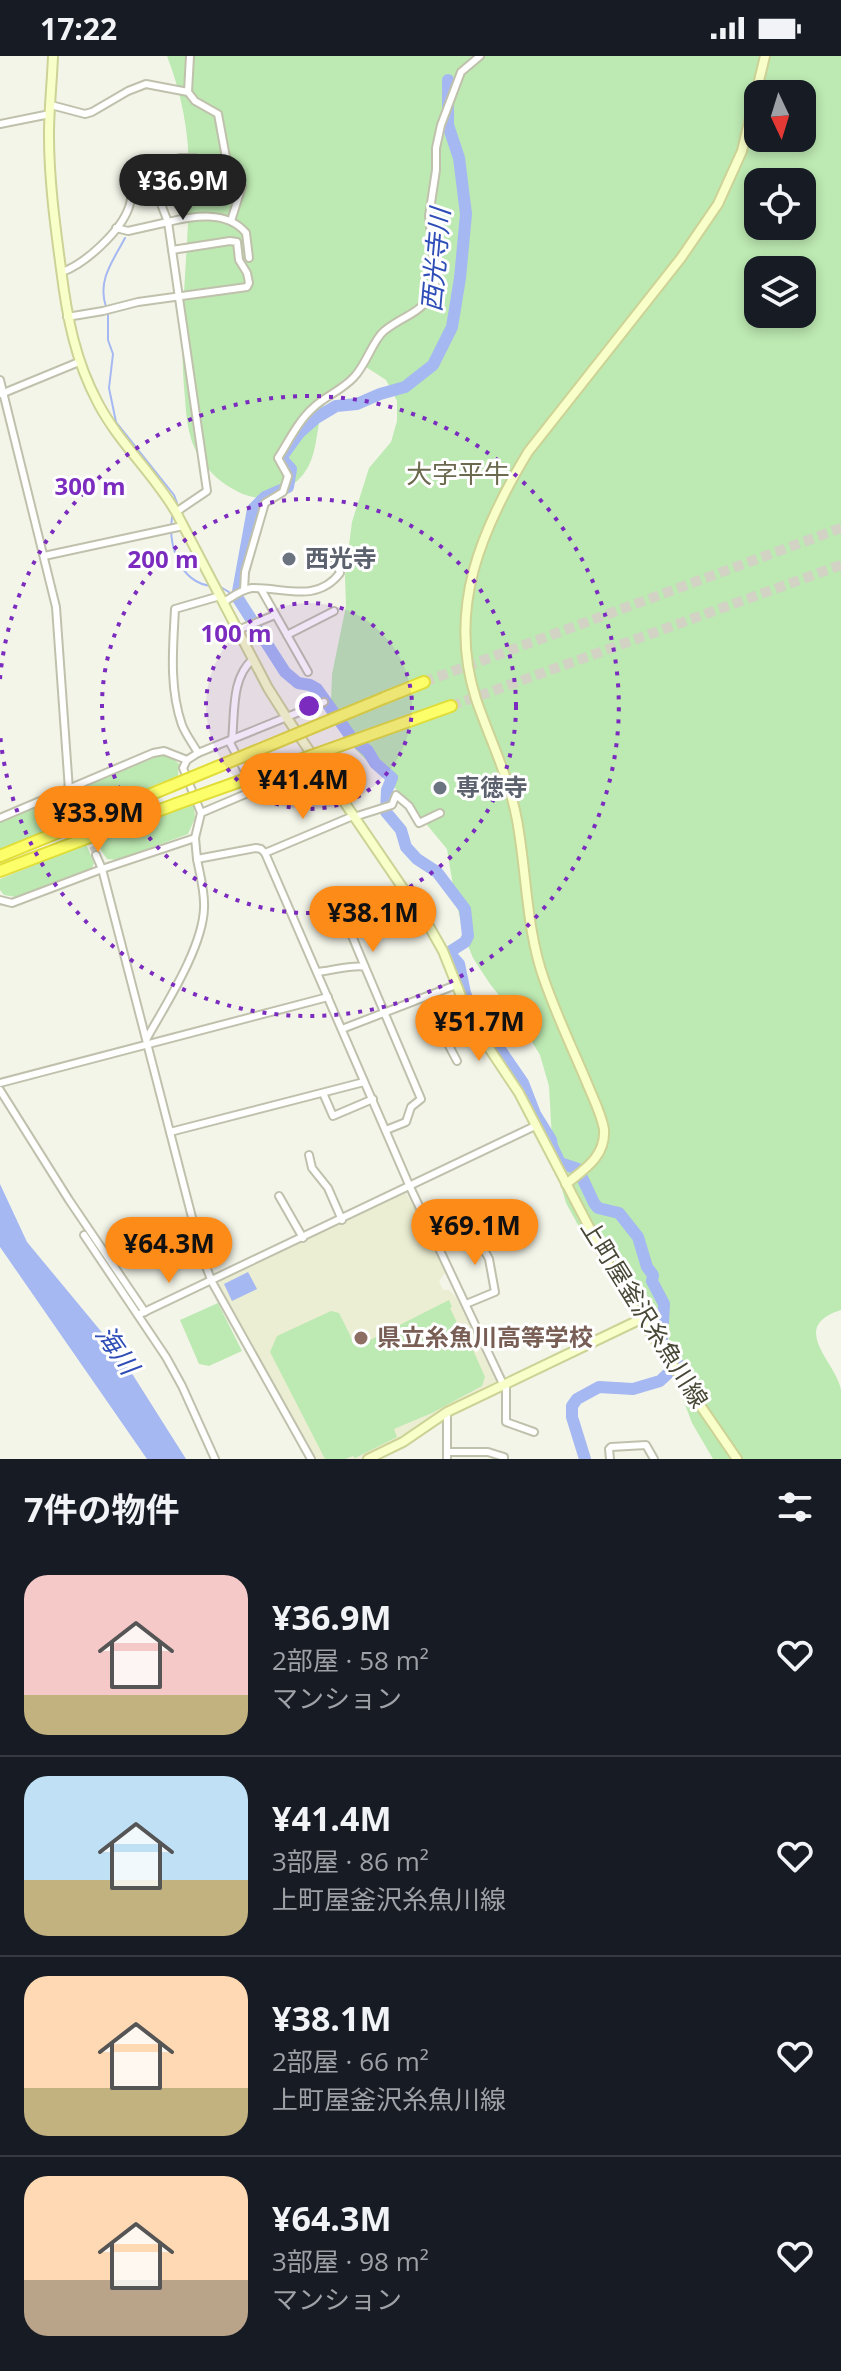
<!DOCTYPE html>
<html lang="ja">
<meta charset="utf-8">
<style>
body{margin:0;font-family:"Open Sans","Noto Sans JP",sans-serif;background:#20242c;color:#f1f3f6;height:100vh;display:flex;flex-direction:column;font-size:30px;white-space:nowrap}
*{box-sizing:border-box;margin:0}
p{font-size:26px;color:#9ea1a6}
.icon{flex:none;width:44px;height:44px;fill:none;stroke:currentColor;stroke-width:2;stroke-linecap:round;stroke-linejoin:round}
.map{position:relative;height:1403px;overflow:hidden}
.drawer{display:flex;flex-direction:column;background:#171b24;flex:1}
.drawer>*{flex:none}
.needle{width:52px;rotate:176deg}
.buttons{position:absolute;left:744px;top:24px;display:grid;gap:16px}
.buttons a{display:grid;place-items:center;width:72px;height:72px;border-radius:16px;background:#171b24;box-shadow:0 4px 12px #0003;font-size:40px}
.price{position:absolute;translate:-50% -68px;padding:0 18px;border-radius:28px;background:#fd8b18;color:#111;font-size:26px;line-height:52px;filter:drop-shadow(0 2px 4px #0008)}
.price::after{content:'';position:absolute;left:50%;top:48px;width:24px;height:18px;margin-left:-12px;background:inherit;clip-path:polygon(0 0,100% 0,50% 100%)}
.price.current{background:#222;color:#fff}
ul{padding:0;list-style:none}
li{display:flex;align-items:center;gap:24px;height:200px;padding:0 24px}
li+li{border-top:2px solid #363941}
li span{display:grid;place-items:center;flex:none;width:224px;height:160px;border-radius:24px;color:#555}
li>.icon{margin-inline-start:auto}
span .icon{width:96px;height:96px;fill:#fffc;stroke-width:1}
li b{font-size:34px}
h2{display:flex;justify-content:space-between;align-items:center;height:96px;padding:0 24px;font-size:34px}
.status{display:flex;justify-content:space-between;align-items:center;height:56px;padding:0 40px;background:#171b24;direction:ltr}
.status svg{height:22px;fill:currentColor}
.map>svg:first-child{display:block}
</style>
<div class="status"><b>17:22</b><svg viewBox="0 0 49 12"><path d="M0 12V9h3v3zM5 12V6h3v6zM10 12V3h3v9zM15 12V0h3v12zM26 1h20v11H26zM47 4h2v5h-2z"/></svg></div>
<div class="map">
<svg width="841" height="1403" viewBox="0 0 841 1403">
<rect width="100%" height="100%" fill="#f4f5e9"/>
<!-- education -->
<path fill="#eceed3" d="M405,1136l8,12 33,68 -7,9 4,9h6l7,7 40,84 -3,6 -104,59 -29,13h-46l-93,-165 -3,-13z"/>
<!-- green -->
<g fill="#bde9b2" fill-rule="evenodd">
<path d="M167,0h674v1254c-54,17 -4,53 0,80 0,22 0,47 0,69h-128l-21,-36 -14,-37 -6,-35 -9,-33 -27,-38 -58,-55 -12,-22 -13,-45 -4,-72 -9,-31 -22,-36 -28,-35 -17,-26 -8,-20 -10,-40 -8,-49 -44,-53 -48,-47 -17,-24 -7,-25 1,-26 14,-68 -1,-30 7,-54 17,-54 22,-26 6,-21v-20l-11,-21 -20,-13c-11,5 -21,10 -30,19 -33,37 -1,84 -63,110 -13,5 -28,0 -40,-7 -15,-8 -29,-22 -37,-38 -8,-15 -10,-36 -11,-53 -8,-75 5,-149 4,-224 0,-42 -7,-79 -22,-118zM758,38h44v44h-44zM758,126h44v44h-44zM758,214h44v44h-44z"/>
<path d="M163,698l9,4 7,6 -1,12 -93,37 -8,-17 3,-7z"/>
<path d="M60,741l7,2 8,18 -75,33v-28z"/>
<path d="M190,748l4,2 1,12 -7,16 -70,26 -11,-1 -13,-19z"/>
<path d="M86,788l8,19 -2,5 -76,29 -12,-2 -4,-5v-11z"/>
<path d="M449,1244l3,7 -2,1 11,23 3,-1 21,47 -3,9 -50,27 -38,16 3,8 -42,21 -2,-2 -8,3h-20l-55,-107 7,-16 54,-25 8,2 15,30 8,1z"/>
<path d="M218,1247l24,48 -33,15 -10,-2 -19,-44z"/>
</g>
<!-- water -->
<g fill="#a5b8f2">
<path d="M0,1128l27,58 92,111 67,106h-39l-147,-212z"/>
<path d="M248,1216l9,17 -25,12 -8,-17z"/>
</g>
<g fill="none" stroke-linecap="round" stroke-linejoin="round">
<!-- stream -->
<g stroke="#a5b8f2" stroke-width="2">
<path d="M106,251c-9,-27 7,-46 19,-69"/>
<path d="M108,257v27l5,14 -4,34 7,34 58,73 3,8 -1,4"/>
<path d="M173,457c-7,29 6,70 39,73"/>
<path d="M219,530l18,11"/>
</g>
<!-- river -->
<path stroke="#a5b8f2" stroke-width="12" d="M448,24v45l11,33 7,56 -6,64 -8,49 -19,38 -28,22 -25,7 -23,10 -21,2 -20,12 -17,15 -18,25 10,11 -3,18 -23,10 -12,12 -16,88 48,75 13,11 12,2 7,4 34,48 17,14 7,12 17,15 -5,12 -1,22 15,18 5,17 11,12 20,13 28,37 3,27 -3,6 -14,9 -1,3 9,10 6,29 11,28 10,15 9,6 28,41 12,31 16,26 1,6 8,17 18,6 16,34 4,5 21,5 19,24 9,30 6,8 -1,6 12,23 -2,37 16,23 -18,17 -27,8 -34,-2 -22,12 -5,7v11l13,42"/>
<!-- street-tunnel -->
<path stroke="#d2d2c5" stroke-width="6" stroke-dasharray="6 3" stroke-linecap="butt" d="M75,749l21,50"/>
<!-- highway-tunnel -->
<g stroke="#d2d2c5" stroke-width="10" stroke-dasharray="10 5" stroke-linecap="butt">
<path d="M424,626l417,-154"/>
<path d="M451,650l390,-141"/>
</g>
<defs>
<g id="street">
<path d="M190,0l-2,36 7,9 23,13 9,49 3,5 7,5 5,13 -11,35"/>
<path d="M51,49l34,9 7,-2 36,-21 18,-7 42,8"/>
<path d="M0,68l50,-10"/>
<path d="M137,116l19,19 12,31c25,-6 59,-12 78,11l3,25"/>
<path d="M116,172l12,3 40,-9 39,269 -31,21"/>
<path d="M62,216c23,-8 59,-41 67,-65 4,-12 4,-26 10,-37l41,-12h15l10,6 22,-1"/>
<path d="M67,261l36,-6 35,-9 109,-15 2,-4 -2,-10 -8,-13 -2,-18 -7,-1 -58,9"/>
<path d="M0,324l56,227 13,183 6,15"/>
<path d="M1,338l78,-32"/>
<path d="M44,500l139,-30"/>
<path d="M261,533l47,83"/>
<path d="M244,534l1,-18 20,-69 18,-11 5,-16 -10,-18c11,-17 20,-37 36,-51 12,-11 28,-17 40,-30 12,-12 19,-37 30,-46 25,-20 40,-15 52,-50l-7,-65 7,-46v-22l5,-23 20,-53 19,-16"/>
<path d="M220,540l-45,13c-2,38 -6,79 7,116 4,10 11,19 16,28l126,-51"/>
<path d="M224,546c8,-5 18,-13 28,-14 31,-1 64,16 88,-15l-5,-14"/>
<path d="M238,574l37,-15"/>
<path d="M287,579l47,-24"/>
<path d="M232,684c3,-28 -1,-62 21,-81"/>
<path d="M229,685l26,49 -54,23 -6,25 2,21 59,-11 5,1 4,4 145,334 93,197"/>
<path d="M198,697l-11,7 -4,8 18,45"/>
<path d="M255,734l66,-21"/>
<path d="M354,761l38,-12 4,-10 13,11 10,17 21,-10"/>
<path d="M0,762l153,-65 11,-2 23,9"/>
<path d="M265,797l88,-37"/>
<path d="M96,799l6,14 100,387 10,26 99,177"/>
<path d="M0,844l12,3 90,-34 93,-31"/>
<path d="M350,875l15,36"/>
<path d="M317,916c12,-1 39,-8 48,-5l56,132 -10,8 -5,15 -20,8"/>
<path d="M430,940l15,42 12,23"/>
<path d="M342,973l114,-44"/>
<path d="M147,982c19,-34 56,-91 57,-130 1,-16 -4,-33 -7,-49"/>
<path d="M0,1027l328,-86"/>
<path d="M0,1034l69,110 76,112"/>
<path d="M323,1037l10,23 40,-17"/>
<path d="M170,1076l194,-50"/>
<path d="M309,1099l3,13 16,20 14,32"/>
<path d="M279,1140l24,42"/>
<path d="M84,1179l82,122 16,29 33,73"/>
<path d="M466,1248l29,-12 -6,-33 -7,-13 -5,-16"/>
<path d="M138,1259l397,-189"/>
<path d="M506,1327v39l28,10"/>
<path d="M447,1356v47"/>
<path d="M448,1396h40l16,5v2"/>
<path d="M610,1403l-1,-10 2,-2 35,-2 8,14"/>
</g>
<g id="secondary">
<path d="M53,0c-1,26 -4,53 -4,79 0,45 6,89 12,134 6,48 14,91 37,134 21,40 55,70 78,109l92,176 19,30 143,210 13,23 28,70 48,72 93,178 29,48 96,140"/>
<path d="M566,1128c19,-15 40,-28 38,-55 -3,-16 -11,-31 -17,-46 -14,-33 -30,-67 -42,-101 -19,-51 -18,-108 -28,-162 -8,-43 -27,-80 -41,-121 -29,-90 5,-169 52,-247l153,-194 37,-54 24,-53 23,-95"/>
<path d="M368,1403l35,-17 44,-30 194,-93"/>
</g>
<g id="highway">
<path d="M384,642l40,-16"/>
<path d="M409,665l42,-15"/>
<path d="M0,800l171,-70"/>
<path d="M0,815l176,-67"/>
</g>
</defs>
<!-- street casing -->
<use href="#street" stroke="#c0c1ac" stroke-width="10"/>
<!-- secondary casing -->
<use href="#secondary" stroke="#cdd296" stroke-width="12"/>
<!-- highway casing -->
<use href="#highway" stroke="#e0dd38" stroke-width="14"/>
<!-- street -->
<use href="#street" stroke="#fff" stroke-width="6"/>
<!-- secondary -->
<use href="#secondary" stroke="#f9ffc9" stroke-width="8"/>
<!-- highway -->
<use href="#highway" stroke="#fdff6a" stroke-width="10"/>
<defs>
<g id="highway-bridge">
<path d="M171,730l213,-88"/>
<path d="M176,748l233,-83"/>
</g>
</defs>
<!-- highway-bridge casing -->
<use href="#highway-bridge" stroke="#e0dd38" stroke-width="14" stroke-linecap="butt"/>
<!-- highway-bridge -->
<use href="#highway-bridge" stroke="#fdff6a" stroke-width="10"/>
</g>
<!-- distance rings -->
<circle cx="309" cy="650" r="103" fill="#7b2cbf" fill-opacity=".12"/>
<g fill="none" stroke="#7b2cbf" stroke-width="4" stroke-dasharray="4 8">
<circle cx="309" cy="650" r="103"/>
<circle cx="309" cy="650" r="207"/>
<path d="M0 623A310 310 0 1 1 0 677"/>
</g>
<!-- markers -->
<g fill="#6b7280" stroke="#fff" stroke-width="3">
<circle cx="289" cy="503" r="8"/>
<circle cx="440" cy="732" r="8"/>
</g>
<circle fill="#8d6e63" stroke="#fff" stroke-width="3" cx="361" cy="1282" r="8"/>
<g text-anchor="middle" stroke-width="6" stroke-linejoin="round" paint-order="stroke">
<!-- worship labels -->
<g font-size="24" font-weight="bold" fill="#5b616d" stroke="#fff" text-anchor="start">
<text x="305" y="511">西光寺</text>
<text x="456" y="740">専徳寺</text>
</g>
<!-- street labels -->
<g font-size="24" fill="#494837" stroke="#fff">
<text transform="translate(644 1258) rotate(58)" y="8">上町屋釜沢糸魚川線</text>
</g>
<!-- education labels -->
<g font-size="24" font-weight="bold" fill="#785e54" stroke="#fff" text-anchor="start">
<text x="377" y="1290">県立糸魚川高等学校</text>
</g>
<!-- water labels -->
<g font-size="26" font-style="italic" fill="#2e4db7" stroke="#fff">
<text transform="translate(436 204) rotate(-85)" y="9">西光寺川</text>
<text transform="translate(117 1294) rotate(55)" y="9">海川</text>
</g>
<!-- neighbourhood labels -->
<g font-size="26" fill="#6c6a4e" stroke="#fff">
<text x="458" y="427">大字平牛</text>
</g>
</g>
<circle cx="309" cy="650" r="12" fill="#7b2cbf" stroke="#fff" stroke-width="4"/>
<g font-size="24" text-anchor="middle" font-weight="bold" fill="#7b2cbf" stroke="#fff" stroke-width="6" stroke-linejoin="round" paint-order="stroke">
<text x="90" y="439">300 m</text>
<text x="163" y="512">200 m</text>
<text x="236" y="586">100 m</text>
</g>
</svg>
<div class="buttons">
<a><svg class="needle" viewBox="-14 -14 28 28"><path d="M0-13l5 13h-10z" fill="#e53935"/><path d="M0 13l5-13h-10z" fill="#9ea1a6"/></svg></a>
<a><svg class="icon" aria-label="locate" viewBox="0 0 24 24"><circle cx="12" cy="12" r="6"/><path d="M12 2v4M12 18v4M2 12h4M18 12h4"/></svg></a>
<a><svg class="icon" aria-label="layers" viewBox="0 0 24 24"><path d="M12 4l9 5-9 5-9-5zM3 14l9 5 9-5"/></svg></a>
</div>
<b class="price current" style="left:183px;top:166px">¥36.9M</b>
<b class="price" style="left:303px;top:765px">¥41.4M</b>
<b class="price" style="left:98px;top:798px">¥33.9M</b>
<b class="price" style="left:373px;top:898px">¥38.1M</b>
<b class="price" style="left:479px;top:1007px">¥51.7M</b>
<b class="price" style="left:475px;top:1211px">¥69.1M</b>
<b class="price" style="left:169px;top:1229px">¥64.3M</b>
</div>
<section class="drawer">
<h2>7件の物件<svg class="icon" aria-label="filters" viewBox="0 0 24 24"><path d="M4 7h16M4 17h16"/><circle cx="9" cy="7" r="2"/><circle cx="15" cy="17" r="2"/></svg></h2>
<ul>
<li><span style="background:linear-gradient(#f6c9c9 75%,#c2b280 0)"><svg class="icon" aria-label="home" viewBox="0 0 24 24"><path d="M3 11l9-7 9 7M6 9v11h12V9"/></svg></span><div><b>¥36.9M</b><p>2部屋 · 58 m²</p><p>マンション</p></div><svg class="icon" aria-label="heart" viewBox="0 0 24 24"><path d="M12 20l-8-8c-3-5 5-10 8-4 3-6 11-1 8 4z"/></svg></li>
<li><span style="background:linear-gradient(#bfe0f5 65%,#c2b280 0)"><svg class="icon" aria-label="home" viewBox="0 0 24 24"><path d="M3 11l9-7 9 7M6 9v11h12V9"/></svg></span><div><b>¥41.4M</b><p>3部屋 · 86 m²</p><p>上町屋釜沢糸魚川線</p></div><svg class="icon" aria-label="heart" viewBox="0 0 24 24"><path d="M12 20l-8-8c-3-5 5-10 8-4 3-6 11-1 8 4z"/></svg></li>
<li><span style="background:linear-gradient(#ffd9b3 70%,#c2b280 0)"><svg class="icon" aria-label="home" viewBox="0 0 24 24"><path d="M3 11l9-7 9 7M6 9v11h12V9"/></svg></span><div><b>¥38.1M</b><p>2部屋 · 66 m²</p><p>上町屋釜沢糸魚川線</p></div><svg class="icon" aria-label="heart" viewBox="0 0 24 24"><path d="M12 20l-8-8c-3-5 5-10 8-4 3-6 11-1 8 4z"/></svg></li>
<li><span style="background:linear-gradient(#ffd9b3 65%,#b9a48a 0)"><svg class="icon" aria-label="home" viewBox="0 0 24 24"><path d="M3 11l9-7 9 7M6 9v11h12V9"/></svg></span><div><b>¥64.3M</b><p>3部屋 · 98 m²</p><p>マンション</p></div><svg class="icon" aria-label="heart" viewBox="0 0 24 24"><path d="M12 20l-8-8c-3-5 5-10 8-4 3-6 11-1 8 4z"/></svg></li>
</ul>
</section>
